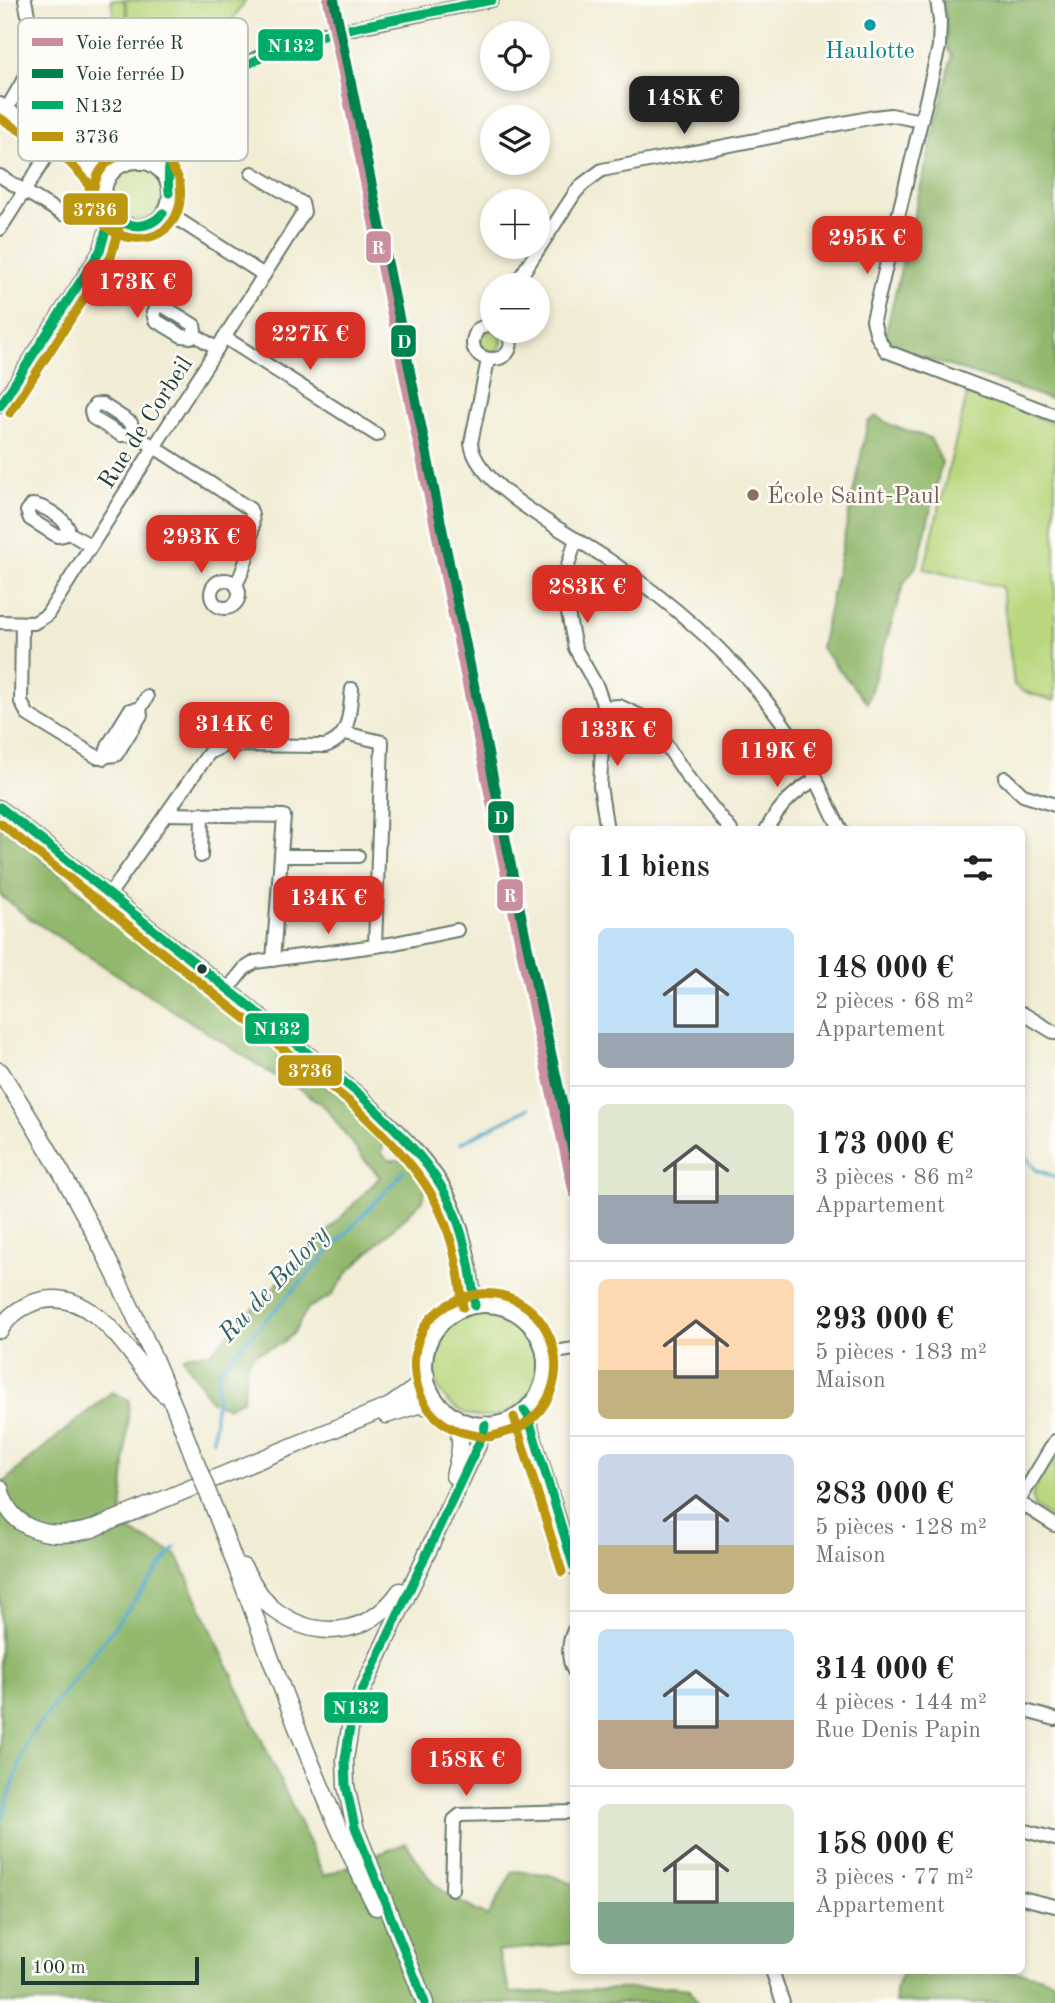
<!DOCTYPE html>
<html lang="fr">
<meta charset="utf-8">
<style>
body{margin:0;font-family:"Old Standard TT",serif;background:#f2f2f2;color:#222;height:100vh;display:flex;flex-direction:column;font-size:26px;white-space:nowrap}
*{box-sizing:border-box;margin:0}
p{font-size:23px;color:#767676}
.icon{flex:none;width:38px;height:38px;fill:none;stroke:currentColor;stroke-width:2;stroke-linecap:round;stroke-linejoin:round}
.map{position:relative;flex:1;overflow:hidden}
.side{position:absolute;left:570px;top:826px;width:455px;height:1148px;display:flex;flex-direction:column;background:#fff;border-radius:10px;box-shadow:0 4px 10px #0003}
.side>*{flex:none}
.controls{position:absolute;left:480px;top:21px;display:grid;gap:14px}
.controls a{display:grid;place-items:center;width:70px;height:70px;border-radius:50%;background:#fff;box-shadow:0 4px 10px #0003;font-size:35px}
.scale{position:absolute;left:21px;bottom:18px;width:178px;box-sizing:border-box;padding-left:7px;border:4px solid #1f3d34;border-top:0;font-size:19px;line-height:24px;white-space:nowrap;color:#1f3d34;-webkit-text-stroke:5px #fdfcf7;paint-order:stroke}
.price{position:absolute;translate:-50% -60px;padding:0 16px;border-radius:14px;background:#d93025;color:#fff;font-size:23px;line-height:46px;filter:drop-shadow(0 2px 4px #0008)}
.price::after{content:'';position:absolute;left:50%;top:42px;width:21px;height:16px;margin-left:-10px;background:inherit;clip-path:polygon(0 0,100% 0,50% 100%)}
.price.selected{background:#222;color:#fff}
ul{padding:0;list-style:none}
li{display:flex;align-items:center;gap:21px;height:175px;padding:0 28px}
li+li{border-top:2px solid #e0e0e0}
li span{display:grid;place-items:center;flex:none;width:196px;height:140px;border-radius:10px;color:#555}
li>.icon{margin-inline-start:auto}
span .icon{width:84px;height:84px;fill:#fffc;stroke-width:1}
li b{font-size:30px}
h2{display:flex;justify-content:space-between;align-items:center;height:84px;padding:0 28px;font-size:30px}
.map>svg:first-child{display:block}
</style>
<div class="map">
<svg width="1055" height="2003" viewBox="0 0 1055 2003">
<rect width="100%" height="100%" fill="#fdfcf7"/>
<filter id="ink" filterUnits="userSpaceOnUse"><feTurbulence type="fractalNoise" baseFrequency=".0143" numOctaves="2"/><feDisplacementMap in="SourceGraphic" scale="14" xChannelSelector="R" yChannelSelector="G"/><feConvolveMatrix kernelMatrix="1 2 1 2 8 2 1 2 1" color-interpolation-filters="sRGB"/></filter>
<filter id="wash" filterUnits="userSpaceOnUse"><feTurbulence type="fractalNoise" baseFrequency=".00686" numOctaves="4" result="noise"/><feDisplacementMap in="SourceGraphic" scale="28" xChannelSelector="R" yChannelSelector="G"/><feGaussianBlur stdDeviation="1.57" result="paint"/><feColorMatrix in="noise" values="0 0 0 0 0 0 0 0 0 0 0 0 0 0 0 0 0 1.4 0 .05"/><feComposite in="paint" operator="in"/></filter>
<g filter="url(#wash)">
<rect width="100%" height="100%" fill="#f1ecd4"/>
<!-- green -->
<g fill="#b9d77e" stroke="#6c8a59" stroke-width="2">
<path d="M111,0h13l11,59 -56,-28 -2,-8 37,-7z"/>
<path d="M125,0h121l-94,138z"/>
<circle cx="138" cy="193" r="27"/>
<circle cx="491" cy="341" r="11"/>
<path d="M968,391l87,33v277l-33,-10 -8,-6 -12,-98 -78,-18z"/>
<circle cx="485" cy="1365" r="52"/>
<path d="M1055,1454v67l-21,-15c-6,-20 11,-37 21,-52z"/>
</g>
<!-- forest -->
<g fill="#92b86d" stroke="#587a50" stroke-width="2">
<path d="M943,0h112v377l-5,22 -167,-55 69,-288 -6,-10 1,-17z"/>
<path d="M876,416l17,10 37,12 12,24 -24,101 -14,20 -37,120 -46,-55 47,-226z"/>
<path d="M0,823l93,79 121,91 172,143 -5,17 8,7h19l19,24 -5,17 -73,70 -18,25 -23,12 -15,26 -12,10 -27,10 -7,10 -4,35 -16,8 -16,-6 -28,-43 8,-4 19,-1 170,-176 -18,-20 -36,-49 -24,-18 -19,-9 -254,-163 -29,-23z"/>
<path d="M112,1392l17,8 -8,127 56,28 147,321 82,-33 23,35 20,18 39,21 25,-46 34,3 27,10v59l-76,8 13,42 160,-6 19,2 7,14h-697v-516l19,-19z"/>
<path d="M903,1971c43,-1 114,-7 152,11v21h-160v-13z"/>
</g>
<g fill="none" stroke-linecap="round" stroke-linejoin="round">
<!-- stream -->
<g stroke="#4ea7cb" stroke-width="3.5">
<path d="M461,1143l68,-35"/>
<path d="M1022,1151l14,19 19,7"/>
<path d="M213,1440l6,-70 185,-199"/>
<path d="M0,1824l28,-85 147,-191"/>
</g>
</g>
</g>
<g filter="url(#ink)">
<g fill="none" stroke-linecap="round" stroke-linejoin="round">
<defs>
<g id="minor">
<path d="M937,0l3,21 -1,26 -66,273 4,16 9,15 169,64"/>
<path d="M27,77l89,58"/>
<path d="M0,104c25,16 72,52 99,59 9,3 18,2 27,1"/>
<path d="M7,108l27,-46v-16l-9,-46"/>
<path d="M83,160l16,16 5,18"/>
<circle cx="137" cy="194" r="32"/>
<path d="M141,163l15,-8 49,-59 44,-34 20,-10 50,-17 173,-35"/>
<path d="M252,173l50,30 2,9 -40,63"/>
<path d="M0,176l62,38"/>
<path d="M169,183v-28l10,-21"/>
<path d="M0,229l57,-89"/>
<path d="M100,251l22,-19 12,-6"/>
<path d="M515,285l60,-92 8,-9 19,-14 272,-53 17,-2 30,6"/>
<path d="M163,306l31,19 1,6 -4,6 -9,-1 -27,-16 -2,-7 4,-6z"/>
<path d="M492,323l-14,6c-24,38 49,41 29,2"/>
<path d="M194,334l23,15"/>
<path d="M224,337l153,98"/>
<path d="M488,360l-17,83c4,44 103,93 138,117 74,50 144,113 191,189 16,26 26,54 41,81"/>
<path d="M102,404l29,19 2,6 -5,6h-7l-28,-17 -2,-7 4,-6z"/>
<path d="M0,406l100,-155 7,-24 1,-20"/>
<path d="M131,432l119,77c8,15 -5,61 -14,75"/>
<path d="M32,505c11,0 32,13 36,23l-4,7 -7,1 -27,-17 -3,-8z"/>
<path d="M66,531l25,15"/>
<path d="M576,539l-9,30v39l8,40 22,39 7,20 -4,79 7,44"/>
<circle cx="225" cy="594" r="14"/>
<path d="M0,622l34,1 13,-8 217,-340 -99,-64"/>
<path d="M22,623l-1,79 7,13 69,42 19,-2 25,-40 -1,-6 7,-12"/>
<path d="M604,707l15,-1 24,11 14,14 32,48 42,51"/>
<path d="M345,733l37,9 -7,204"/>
<path d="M104,758l5,-14 21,-34 10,-1"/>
<path d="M1005,778l18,17 32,10"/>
<path d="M0,807l359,287c30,29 63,57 84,92 21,36 28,80 32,120"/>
<path d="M166,814l118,2 -11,144"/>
<path d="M766,830c12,-22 29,-40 51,-51"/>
<path d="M201,856l1,-42"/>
<path d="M281,856h77"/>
<path d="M109,895l100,-142 16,-8 100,1c26,-8 24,-33 27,-57"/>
<path d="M228,989l16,-20 11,-7 135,-18 67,-14"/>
<path d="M1022,1013l33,20"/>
<circle cx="485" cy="1365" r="59"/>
<path d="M543,1354l31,-5"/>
<path d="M524,1410l4,6 46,152"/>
<path d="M1022,1496l33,-55"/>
<path d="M1022,1504l33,21"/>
<path d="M574,1630c-6,13 -7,29 0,41"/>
<path d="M1022,1710l33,9"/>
<path d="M1022,1830l33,9"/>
<path d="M452,1889l2,-69 6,-5 114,-3"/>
<path d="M1022,1898l33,8"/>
<path d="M772,1970l11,33"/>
</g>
<g id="major">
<path d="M0,1071c80,124 145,254 196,392"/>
<path d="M0,1330c8,-14 23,-25 39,-29 58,-15 93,60 125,93"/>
<path d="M386,1415l32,-10 25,3"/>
<path d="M454,1476c7,-26 9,-33 1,-59"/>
<path d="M0,1488c11,46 54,52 92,41l298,-123 24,-17 12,-14"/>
<path d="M214,1508c52,134 97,271 162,399"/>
<path d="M243,1567c8,13 17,30 28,40 43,35 97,30 129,-16"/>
<path d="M425,2003l-70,-176 -9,-41 -1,-27 6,-37 11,-31 122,-259 1,-7"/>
</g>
</defs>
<!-- minor casing -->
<use href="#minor" stroke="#687a6c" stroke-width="16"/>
<!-- major casing -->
<use href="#major" stroke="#687a6c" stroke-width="19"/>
<!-- minor -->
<use href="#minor" stroke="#fff" stroke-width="12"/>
<!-- major -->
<use href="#major" stroke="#fff" stroke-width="16"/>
<defs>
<path id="major-bridge" d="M196,1463l18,45"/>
</defs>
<!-- major-bridge casing -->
<use href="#major-bridge" stroke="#687a6c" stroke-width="19" stroke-linecap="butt"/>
<!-- major-bridge -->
<use href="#major-bridge" stroke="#fff" stroke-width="16"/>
<defs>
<g id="bus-1">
<path d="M169,193c-3,-38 4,-54 27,-84 46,-58 116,-73 185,-87 37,-7 74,-15 111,-22"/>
<path d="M110,211c15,19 38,19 53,2"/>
<path d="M110,211c14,19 39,20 53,2"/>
<path d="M0,406l100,-155 7,-24 1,-20"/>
<path d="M0,807l359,287c77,73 104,103 116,212"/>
<path d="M524,1410l4,6 46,152"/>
<path d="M425,2003l-70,-176 -9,-41 -1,-27 6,-37 11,-31 122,-259 1,-7"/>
</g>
<g id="bus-2">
<path d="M0,118l69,44 18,19 7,23"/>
<path d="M178,177c-4,-6 -8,-14 -13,-18 -18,-13 -44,-9 -60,6 -8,8 -11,18 -12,29 -4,56 96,66 87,-11"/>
<path d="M10,413l101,-156 8,-28 1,-21"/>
<path d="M0,823l351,280c74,71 100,99 112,204"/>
<path d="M514,1417l48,155"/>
<path d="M482,1437c-9,-3 -18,-3 -26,-7 -39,-16 -51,-63 -34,-99 7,-15 20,-24 35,-31 80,-34 137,75 67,125 -10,7 -24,8 -35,12"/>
</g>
</defs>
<!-- bus-1 casing -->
<use href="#bus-1" stroke="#fdfcf7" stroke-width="14"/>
<!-- bus-2 casing -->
<use href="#bus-2" stroke="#fdfcf7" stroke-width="14"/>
<!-- bus-1 -->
<use href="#bus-1" stroke="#00ab66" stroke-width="9"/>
<!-- bus-2 -->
<use href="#bus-2" stroke="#bc9710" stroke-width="9"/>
<defs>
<path id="rail-1" d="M328,0l211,1038 35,155"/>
<path id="rail-2" d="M334,0l193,944 47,213"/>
</defs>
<!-- rail-1 casing -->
<use href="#rail-1" stroke="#fdfcf7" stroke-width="16"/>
<!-- rail-2 casing -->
<use href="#rail-2" stroke="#fdfcf7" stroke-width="16"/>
<!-- rail-1 -->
<use href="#rail-1" stroke="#c98f9f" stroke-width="10"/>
<!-- rail-2 -->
<use href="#rail-2" stroke="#00824e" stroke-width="10"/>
</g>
</g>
<!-- markers -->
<circle fill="#0f9aa8" stroke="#fdfcf7" stroke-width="2.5" cx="870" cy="25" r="7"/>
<circle fill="#8d6e63" stroke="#fdfcf7" stroke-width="2.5" cx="753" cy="495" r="7"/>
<circle fill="#1f3d34" stroke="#fdfcf7" stroke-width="2.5" cx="202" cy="969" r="6"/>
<g text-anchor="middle" stroke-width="5" stroke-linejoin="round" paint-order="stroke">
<!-- culture labels -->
<g font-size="24" fill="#0d838f" stroke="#fdfcf7">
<text x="870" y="58">Haulotte</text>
</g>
<!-- street labels -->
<g font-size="24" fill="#1f3d34" stroke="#fdfcf7">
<text transform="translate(145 422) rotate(-57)" y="8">Rue de Corbeil</text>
</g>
<!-- education labels -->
<g font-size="24" fill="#785e54" stroke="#fdfcf7" text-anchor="start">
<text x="767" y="503">École Saint-Paul</text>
</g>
<!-- water labels -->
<g font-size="26" font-style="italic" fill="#2f6269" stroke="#fdfcf7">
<text transform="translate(273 1283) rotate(-47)" y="9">Ru de Balory</text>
</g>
</g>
<!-- legend -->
<rect x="18" y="18" width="230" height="143" rx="10" fill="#fdfcf7" stroke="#bac3bc" stroke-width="2"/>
<rect x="32" y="38" width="31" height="8" fill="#c98f9f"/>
<rect x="32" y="69" width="31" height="9" fill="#00824e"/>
<rect x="32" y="101" width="31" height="8" fill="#00ab66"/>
<rect x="32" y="132" width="31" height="9" fill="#bc9710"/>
<g font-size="19" fill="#1f3d34">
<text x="75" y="49">Voie ferrée R</text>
<text x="75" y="80">Voie ferrée D</text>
<text x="75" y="112">N132</text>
<text x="75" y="143">3736</text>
</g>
<g stroke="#fdfcf7" stroke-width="2.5">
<rect x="257" y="28" width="67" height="34" rx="7" fill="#00ab66"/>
<rect x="62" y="192" width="67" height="34" rx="7" fill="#bc9710"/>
<rect x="365" y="230" width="27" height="34" rx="7" fill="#c98f9f"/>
<rect x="390" y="324" width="27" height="34" rx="7" fill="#00824e"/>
<rect x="487" y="800" width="28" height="34" rx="7" fill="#00824e"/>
<rect x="496" y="878" width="28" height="34" rx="7" fill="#c98f9f"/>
<rect x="244" y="1012" width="66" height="33" rx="7" fill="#00ab66"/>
<rect x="277" y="1054" width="66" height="33" rx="7" fill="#bc9710"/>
<rect x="323" y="1691" width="66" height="33" rx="7" fill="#00ab66"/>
</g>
<g font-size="19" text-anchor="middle" font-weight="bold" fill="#fff">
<text x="291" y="52">N132</text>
<text x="95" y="216">3736</text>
<text x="378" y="254">R</text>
<text x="404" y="348">D</text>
<text x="501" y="824">D</text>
<text x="510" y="902">R</text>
<text x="277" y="1035">N132</text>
<text x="310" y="1077">3736</text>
<text x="356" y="1714">N132</text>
</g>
</svg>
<div class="controls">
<a><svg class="icon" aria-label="locate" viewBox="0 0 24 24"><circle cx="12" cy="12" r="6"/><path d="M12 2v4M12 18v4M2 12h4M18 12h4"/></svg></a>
<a><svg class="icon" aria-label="layers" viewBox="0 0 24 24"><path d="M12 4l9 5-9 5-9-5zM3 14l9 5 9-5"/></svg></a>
<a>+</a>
<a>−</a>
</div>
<div class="scale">100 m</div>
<b class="price selected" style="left:684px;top:136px">148K €</b>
<b class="price" style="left:867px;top:276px">295K €</b>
<b class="price" style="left:137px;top:320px">173K €</b>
<b class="price" style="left:310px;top:372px">227K €</b>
<b class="price" style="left:201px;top:575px">293K €</b>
<b class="price" style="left:587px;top:625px">283K €</b>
<b class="price" style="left:234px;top:762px">314K €</b>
<b class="price" style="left:617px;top:768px">133K €</b>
<b class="price" style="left:777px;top:789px">119K €</b>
<b class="price" style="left:328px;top:936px">134K €</b>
<b class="price" style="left:466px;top:1798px">158K €</b>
<section class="side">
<h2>11 biens<svg class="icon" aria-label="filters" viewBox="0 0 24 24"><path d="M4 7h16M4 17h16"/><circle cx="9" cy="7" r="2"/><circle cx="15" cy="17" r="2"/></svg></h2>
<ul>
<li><span style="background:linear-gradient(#bfe0f5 75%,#9aa5b1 0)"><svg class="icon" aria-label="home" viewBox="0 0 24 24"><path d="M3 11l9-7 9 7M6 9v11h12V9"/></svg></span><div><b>148 000 €</b><p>2 pièces · 68 m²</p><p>Appartement</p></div></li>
<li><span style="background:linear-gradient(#dfe7d0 65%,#9aa5b1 0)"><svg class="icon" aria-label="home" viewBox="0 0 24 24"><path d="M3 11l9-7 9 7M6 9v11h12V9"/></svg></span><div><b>173 000 €</b><p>3 pièces · 86 m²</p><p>Appartement</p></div></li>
<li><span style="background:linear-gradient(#ffd9b3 65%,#c2b280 0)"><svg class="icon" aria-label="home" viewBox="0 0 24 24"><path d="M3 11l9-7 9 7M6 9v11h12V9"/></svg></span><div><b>293 000 €</b><p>5 pièces · 183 m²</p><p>Maison</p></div></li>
<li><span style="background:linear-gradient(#c9d6e8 65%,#c2b280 0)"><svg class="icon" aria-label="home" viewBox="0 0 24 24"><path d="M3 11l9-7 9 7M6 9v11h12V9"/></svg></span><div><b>283 000 €</b><p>5 pièces · 128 m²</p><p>Maison</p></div></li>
<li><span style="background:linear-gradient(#bfe0f5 65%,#b9a48a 0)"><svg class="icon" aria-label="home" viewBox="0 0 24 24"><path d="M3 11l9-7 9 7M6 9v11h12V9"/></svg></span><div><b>314 000 €</b><p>4 pièces · 144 m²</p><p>Rue Denis Papin</p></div></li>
<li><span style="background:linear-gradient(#dfe7d0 70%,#7fa58c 0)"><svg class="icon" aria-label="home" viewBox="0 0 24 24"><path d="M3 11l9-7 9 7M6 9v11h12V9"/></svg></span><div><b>158 000 €</b><p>3 pièces · 77 m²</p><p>Appartement</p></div></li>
</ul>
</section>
</div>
